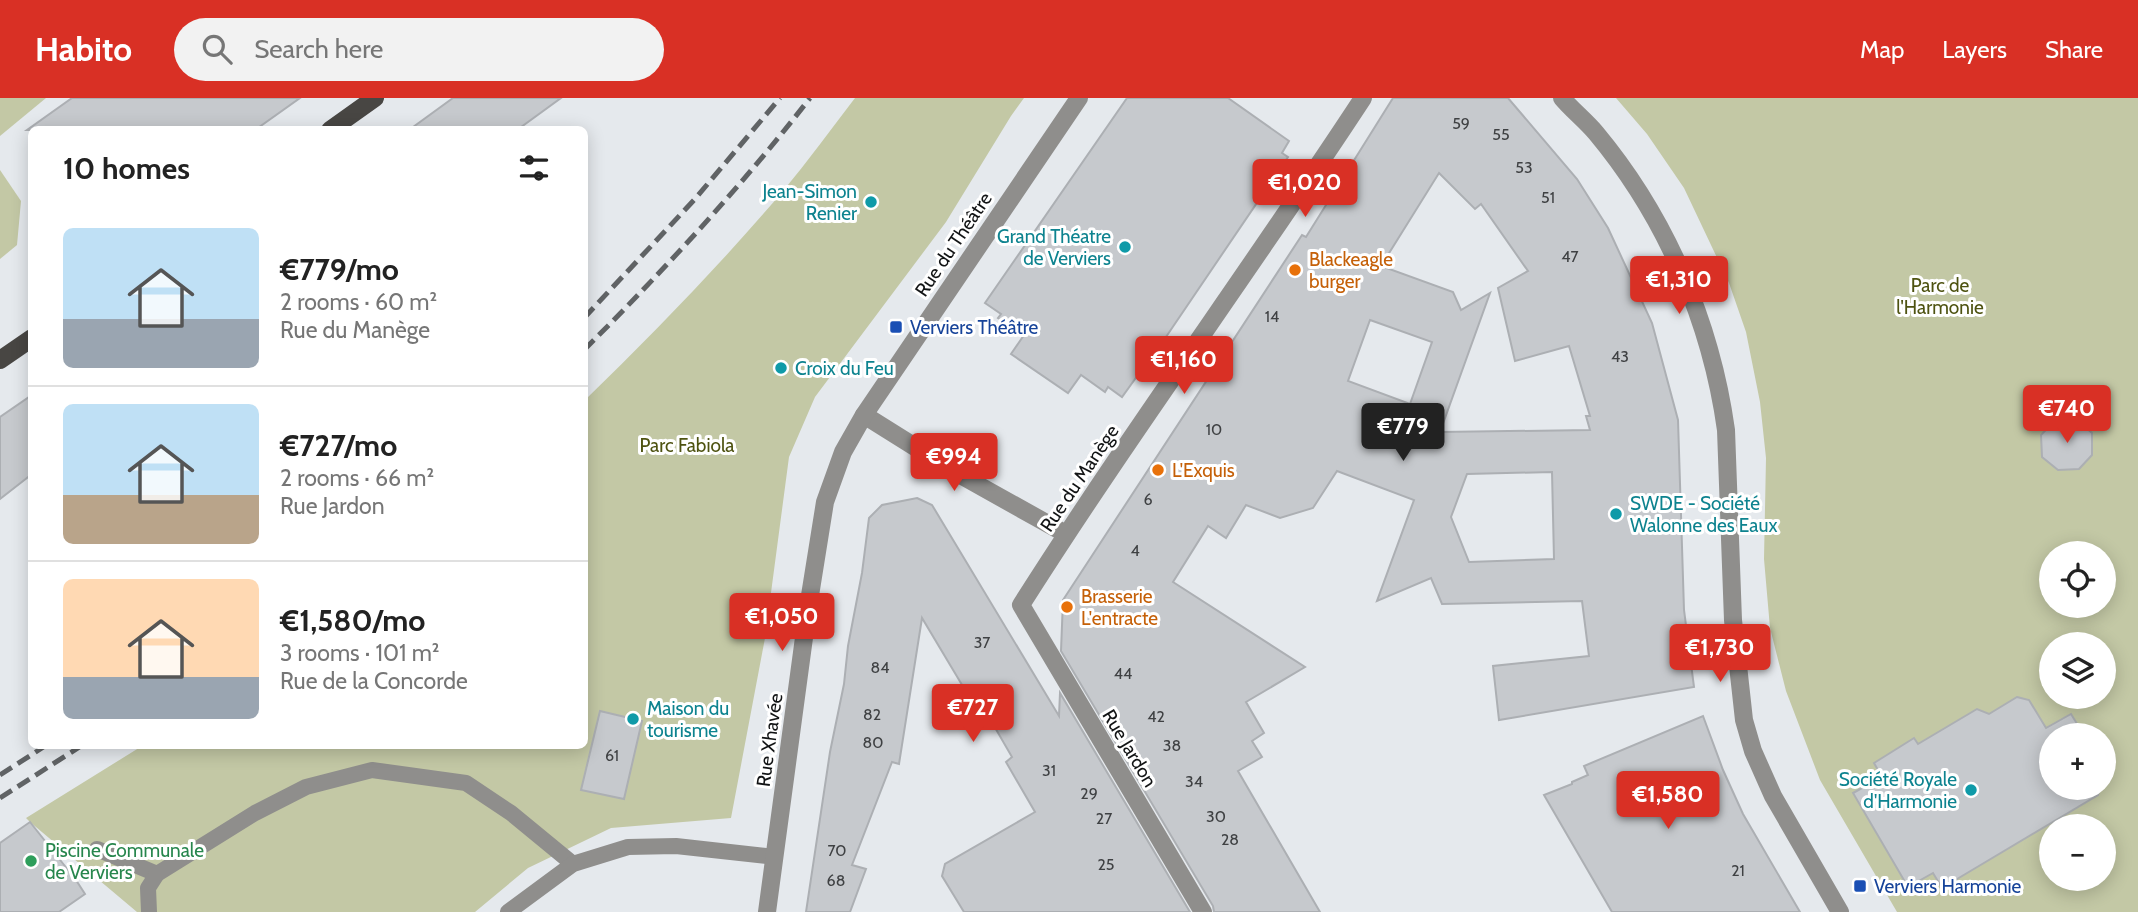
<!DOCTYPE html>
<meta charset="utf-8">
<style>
body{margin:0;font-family:Cabin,sans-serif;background:#f2f2f2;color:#222;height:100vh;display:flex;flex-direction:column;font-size:26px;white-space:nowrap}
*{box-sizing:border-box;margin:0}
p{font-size:23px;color:#767676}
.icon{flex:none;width:38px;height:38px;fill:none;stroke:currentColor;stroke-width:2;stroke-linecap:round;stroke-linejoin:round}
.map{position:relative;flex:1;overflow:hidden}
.side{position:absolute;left:28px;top:28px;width:560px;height:623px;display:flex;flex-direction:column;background:#fff;border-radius:10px;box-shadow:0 4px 18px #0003}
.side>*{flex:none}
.tools{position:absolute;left:2039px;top:443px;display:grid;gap:14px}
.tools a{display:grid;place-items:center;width:77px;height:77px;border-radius:50%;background:#fff;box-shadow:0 4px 18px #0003;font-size:35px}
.price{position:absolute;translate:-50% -60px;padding:0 16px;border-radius:7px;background:#d93025;color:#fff;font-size:23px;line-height:46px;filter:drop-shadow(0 2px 4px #0008)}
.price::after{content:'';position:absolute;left:50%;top:42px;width:21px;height:16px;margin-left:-10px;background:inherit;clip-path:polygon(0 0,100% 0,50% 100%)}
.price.active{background:#222;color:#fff}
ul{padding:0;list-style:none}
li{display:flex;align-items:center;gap:21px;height:175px;padding:0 35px}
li+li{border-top:2px solid #e0e0e0}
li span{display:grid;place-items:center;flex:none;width:196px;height:140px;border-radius:10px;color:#555}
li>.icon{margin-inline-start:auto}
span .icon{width:84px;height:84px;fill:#fffc;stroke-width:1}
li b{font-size:30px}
h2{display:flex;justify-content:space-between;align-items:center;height:84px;padding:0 35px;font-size:30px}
header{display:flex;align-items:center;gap:42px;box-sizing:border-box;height:98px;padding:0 35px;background:#d93025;color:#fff}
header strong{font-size:33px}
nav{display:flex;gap:38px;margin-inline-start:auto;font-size:24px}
.search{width:490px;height:63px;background:#f2f2f2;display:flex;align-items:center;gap:18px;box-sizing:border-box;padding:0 24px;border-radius:38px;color:#767676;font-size:26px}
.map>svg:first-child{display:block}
</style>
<header>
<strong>Habito</strong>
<div class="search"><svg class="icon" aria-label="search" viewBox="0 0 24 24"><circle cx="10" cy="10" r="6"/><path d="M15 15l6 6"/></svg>Search here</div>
<nav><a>Map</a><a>Layers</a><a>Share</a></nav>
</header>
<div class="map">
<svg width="2138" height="814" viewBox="0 0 2138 814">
<rect width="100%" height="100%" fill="#e5e9ed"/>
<!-- green -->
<g fill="#c3c8a5" fill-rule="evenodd">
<path d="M0,0h46l-46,38z"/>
<path d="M855,0h169l-13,18 -65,106 -131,175 -26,60 -24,181 -34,180 -120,10 -83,40 -53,44h-338l-107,-90 -4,-4 116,-72h442l1,-346c69,-67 136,-136 198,-209 25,-30 48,-62 72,-93z"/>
<path d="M1616,0h522v814h-241l-77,-132 -34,-89 -16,-63 -6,-69 2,-101 -6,-56 -14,-70 -17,-49 -45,-95 -37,-54zM2051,455h53v53h-53zM2051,546h53v52h-53zM2051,637h53v53h-53zM2051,728h53v52h-53z"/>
<path d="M0,72l21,31 -4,44 -17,14z"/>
</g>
<!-- building -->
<g fill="#c6c9cd" stroke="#acafb3" stroke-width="2" fill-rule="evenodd">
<path d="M72,0h228l-45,32h-228z"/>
<path d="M453,0h108l-44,32h-108z"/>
<path d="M1127,0h101l61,43 -7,12 6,4 -139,205 -1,-1 -26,36 -14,-10 -3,5 -24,-17 -13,18 -57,-39 13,-19 -26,-17 3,-4 -16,-11z"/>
<path d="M1393,0h115l69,81 31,49 44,95 26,97 6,190 10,77 -195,33 -6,-54 96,-10 -7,-55 -140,3 -11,-26 -54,23 37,-101 -77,-29 -24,37 -33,10 -34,-13 -20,33 -18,-12 -35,56 132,85 -59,35 18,31 -12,8 10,16 -24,14 82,141h-106l-1,-6 -152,-255 2,-51 239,-365 4,2zM1439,75l36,36 6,-5 47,67 -30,17 17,73 54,-15 21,70h-4l4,14 -150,2 50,-139 -29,17 -8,-18 -72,-26zM1370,222l62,22 -22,62 -62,-23zM1552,374l2,87 -85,3 -18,-45 16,-43z"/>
<path d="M32,297v79l-32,25v-82z"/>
<path d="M2076,321l16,14v22l-13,14 -21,1 -16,-13 -1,-22 14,-15z"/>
<path d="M917,400l15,7 127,211 1,-23 130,219h-226l-22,-36 3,-12 90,-52 -29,-50 6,-5 -26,-45 -6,3 -58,-97 -23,146 -7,-2 -40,103 14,4 -16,43h-44l24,-160 14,-68 4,-38 14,-73 7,-55 13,-13z"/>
<path d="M2017,599l12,3 17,28 25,-14 13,21h-33v53h49l-2,7 -156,93 -9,-15 -25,14 -55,-94 29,-16 -8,-14 40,-25 4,6 59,-35 12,5z"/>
<path d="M600,613l42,10 -18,78 -43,-9z"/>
<path d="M1703,618l20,54 20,44 57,98h-188l-68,-117 28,-11v-2l16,-7 -4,-9z"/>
<path d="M30,724l46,58 9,14 -26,18h-59v-69z"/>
</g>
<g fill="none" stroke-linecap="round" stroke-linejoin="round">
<!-- service -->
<g stroke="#8f8e8c" stroke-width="16">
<path d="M97,751l60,25"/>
<path d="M149,814l-1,-24 9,-14 98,-61 51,-26 66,-17 94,13 45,30 62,51"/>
<path d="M508,814l65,-48 55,-17 48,-1 99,11"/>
</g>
<!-- minor -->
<g stroke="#8f8e8c" stroke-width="18">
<path d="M864,317l91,57 111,62"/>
<path d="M1203,814l-182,-307c109,-172 230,-336 342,-507"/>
</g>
<!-- tertiary -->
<g stroke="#8f8e8c" stroke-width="18">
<path d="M1562,0c10,12 23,22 34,35 70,84 115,189 130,297l7,190 11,100 9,31 20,45 67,116"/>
<path d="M767,814l41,-304 17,-106 18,-50 21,-37 215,-317"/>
</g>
<!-- primary -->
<g stroke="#484643" stroke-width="18">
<path d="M330,32l45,-32"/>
<path d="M0,262l32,-22"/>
</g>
<!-- rail -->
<g stroke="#606365" stroke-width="5" stroke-dasharray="14 7" stroke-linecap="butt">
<path d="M584,220l111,-119 85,-101"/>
<path d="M584,252c80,-80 157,-163 226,-252"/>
<path d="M0,677l45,-29"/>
<path d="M0,700l81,-52"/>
</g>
</g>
<!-- markers -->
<g fill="#0f9aa8" stroke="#fff" stroke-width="2.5">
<circle cx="871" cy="104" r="7"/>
<circle cx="1125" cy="149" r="7"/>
<circle cx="781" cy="270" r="7"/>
<circle cx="1616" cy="416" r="7"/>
<circle cx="633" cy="621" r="7"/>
<circle cx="1971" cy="692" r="7"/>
</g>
<g fill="#e8710a" stroke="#fff" stroke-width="2.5">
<circle cx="1295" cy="172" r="7"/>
<circle cx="1158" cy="372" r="7"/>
<circle cx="1067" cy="509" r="7"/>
</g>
<g fill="#1a4fb4" stroke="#fff" stroke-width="2.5">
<rect x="889" y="222" width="14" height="14" rx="3.5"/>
<rect x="1853" y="781" width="14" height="14" rx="3.5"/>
</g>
<circle fill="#2e9e5b" stroke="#fff" stroke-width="2.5" cx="31" cy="763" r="7"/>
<g text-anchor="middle" stroke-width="6" stroke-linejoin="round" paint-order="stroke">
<!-- number labels -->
<g font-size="16" fill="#3f4143">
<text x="1461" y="31">59</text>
<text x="1501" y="42">55</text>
<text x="1524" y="75">53</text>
<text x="1548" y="105">51</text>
<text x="1570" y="164">47</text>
<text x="1272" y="224">14</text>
<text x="1620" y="264">43</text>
<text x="1214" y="337">10</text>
<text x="1148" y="407">6</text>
<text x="1135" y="458">4</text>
<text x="982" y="550">37</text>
<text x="880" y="575">84</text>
<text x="1123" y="581">44</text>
<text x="872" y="622">82</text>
<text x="1156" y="624">42</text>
<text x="873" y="650">80</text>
<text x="1172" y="653">38</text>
<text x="612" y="663">61</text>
<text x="1049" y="678">31</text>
<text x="1194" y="689">34</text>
<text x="1089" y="701">29</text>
<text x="1216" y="724">30</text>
<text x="1104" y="726">27</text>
<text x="1230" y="747">28</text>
<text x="837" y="758">70</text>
<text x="1106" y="772">25</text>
<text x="1738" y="778">21</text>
<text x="836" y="788">68</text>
</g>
<!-- culture labels -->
<g font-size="19" fill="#0d838f" stroke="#fff" text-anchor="end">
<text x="857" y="100">Jean-Simon<tspan x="857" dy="22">Renier</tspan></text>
<text x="1111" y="145">Grand Théatre<tspan x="1111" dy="22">de Verviers</tspan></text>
<text x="795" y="277" text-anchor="start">Croix du Feu</text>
<text x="1630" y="412" text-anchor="start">SWDE - Société<tspan x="1630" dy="22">Walonne des Eaux</tspan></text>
<text x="647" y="617" text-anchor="start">Maison du<tspan x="647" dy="22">tourisme</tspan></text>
<text x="1957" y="688">Société Royale<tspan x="1957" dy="22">d'Harmonie</tspan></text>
</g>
<!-- street labels -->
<g font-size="19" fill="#121415" stroke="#fff">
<text transform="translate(953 146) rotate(-56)" y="7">Rue du Théâtre</text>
<text transform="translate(1079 380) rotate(-56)" y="7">Rue du Manège</text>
<text transform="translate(769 642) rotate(-82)" y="7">Rue Xhavée</text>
<text transform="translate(1130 650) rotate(59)" y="7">Rue Jardon</text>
</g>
<!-- food labels -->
<g font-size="19" fill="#c56008" stroke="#fff" text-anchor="start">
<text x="1309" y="168">Blackeagle<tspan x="1309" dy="22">burger</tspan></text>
<text x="1172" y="379">L'Exquis</text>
<text x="1081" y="505">Brasserie<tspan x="1081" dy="22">L'entracte</tspan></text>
</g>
<!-- park labels -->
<g font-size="19" fill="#4e5311" stroke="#fff">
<text x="1940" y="194">Parc de<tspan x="1940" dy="22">l'Harmonie</tspan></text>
<text x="687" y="354">Parc Fabiola</text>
</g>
<!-- transit labels -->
<g font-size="19" fill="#164399" stroke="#fff" text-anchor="start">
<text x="910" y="236">Verviers Théâtre</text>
<text x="1874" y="795">Verviers Harmonie</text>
</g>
<!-- leisure labels -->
<g font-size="19" fill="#27864d" stroke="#fff" text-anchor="start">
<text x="45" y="759">Piscine Communale<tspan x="45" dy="22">de Verviers</tspan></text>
</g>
</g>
</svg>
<div class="tools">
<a><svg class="icon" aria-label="locate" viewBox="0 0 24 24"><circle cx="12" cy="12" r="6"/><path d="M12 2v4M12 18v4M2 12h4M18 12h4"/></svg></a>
<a><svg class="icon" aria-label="layers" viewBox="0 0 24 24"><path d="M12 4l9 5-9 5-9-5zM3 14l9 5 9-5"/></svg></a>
<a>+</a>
<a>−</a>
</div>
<b class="price" style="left:1305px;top:121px">€1,020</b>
<b class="price" style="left:1679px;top:218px">€1,310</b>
<b class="price" style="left:1184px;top:298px">€1,160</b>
<b class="price" style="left:2067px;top:347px">€740</b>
<b class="price active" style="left:1403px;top:365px">€779</b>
<b class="price" style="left:954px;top:395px">€994</b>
<b class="price" style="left:782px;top:555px">€1,050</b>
<b class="price" style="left:1720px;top:586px">€1,730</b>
<b class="price" style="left:973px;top:646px">€727</b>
<b class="price" style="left:1668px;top:733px">€1,580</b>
<section class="side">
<h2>10 homes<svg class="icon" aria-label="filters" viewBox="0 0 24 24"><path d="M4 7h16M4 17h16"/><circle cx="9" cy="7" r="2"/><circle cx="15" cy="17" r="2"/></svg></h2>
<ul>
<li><span style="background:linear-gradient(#bfe0f5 65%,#9aa5b1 0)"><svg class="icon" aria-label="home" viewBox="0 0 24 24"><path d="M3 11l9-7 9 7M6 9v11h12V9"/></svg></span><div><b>€779/mo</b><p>2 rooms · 60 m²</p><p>Rue du Manège</p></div></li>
<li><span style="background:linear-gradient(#bfe0f5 65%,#b9a48a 0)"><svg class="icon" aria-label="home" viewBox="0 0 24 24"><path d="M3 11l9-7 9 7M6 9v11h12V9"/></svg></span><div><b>€727/mo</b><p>2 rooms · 66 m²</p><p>Rue Jardon</p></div></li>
<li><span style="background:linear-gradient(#ffd9b3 70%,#9aa5b1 0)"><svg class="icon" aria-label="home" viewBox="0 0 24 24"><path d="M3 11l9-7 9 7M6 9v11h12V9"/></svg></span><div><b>€1,580/mo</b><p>3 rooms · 101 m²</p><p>Rue de la Concorde</p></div></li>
</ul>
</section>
</div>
